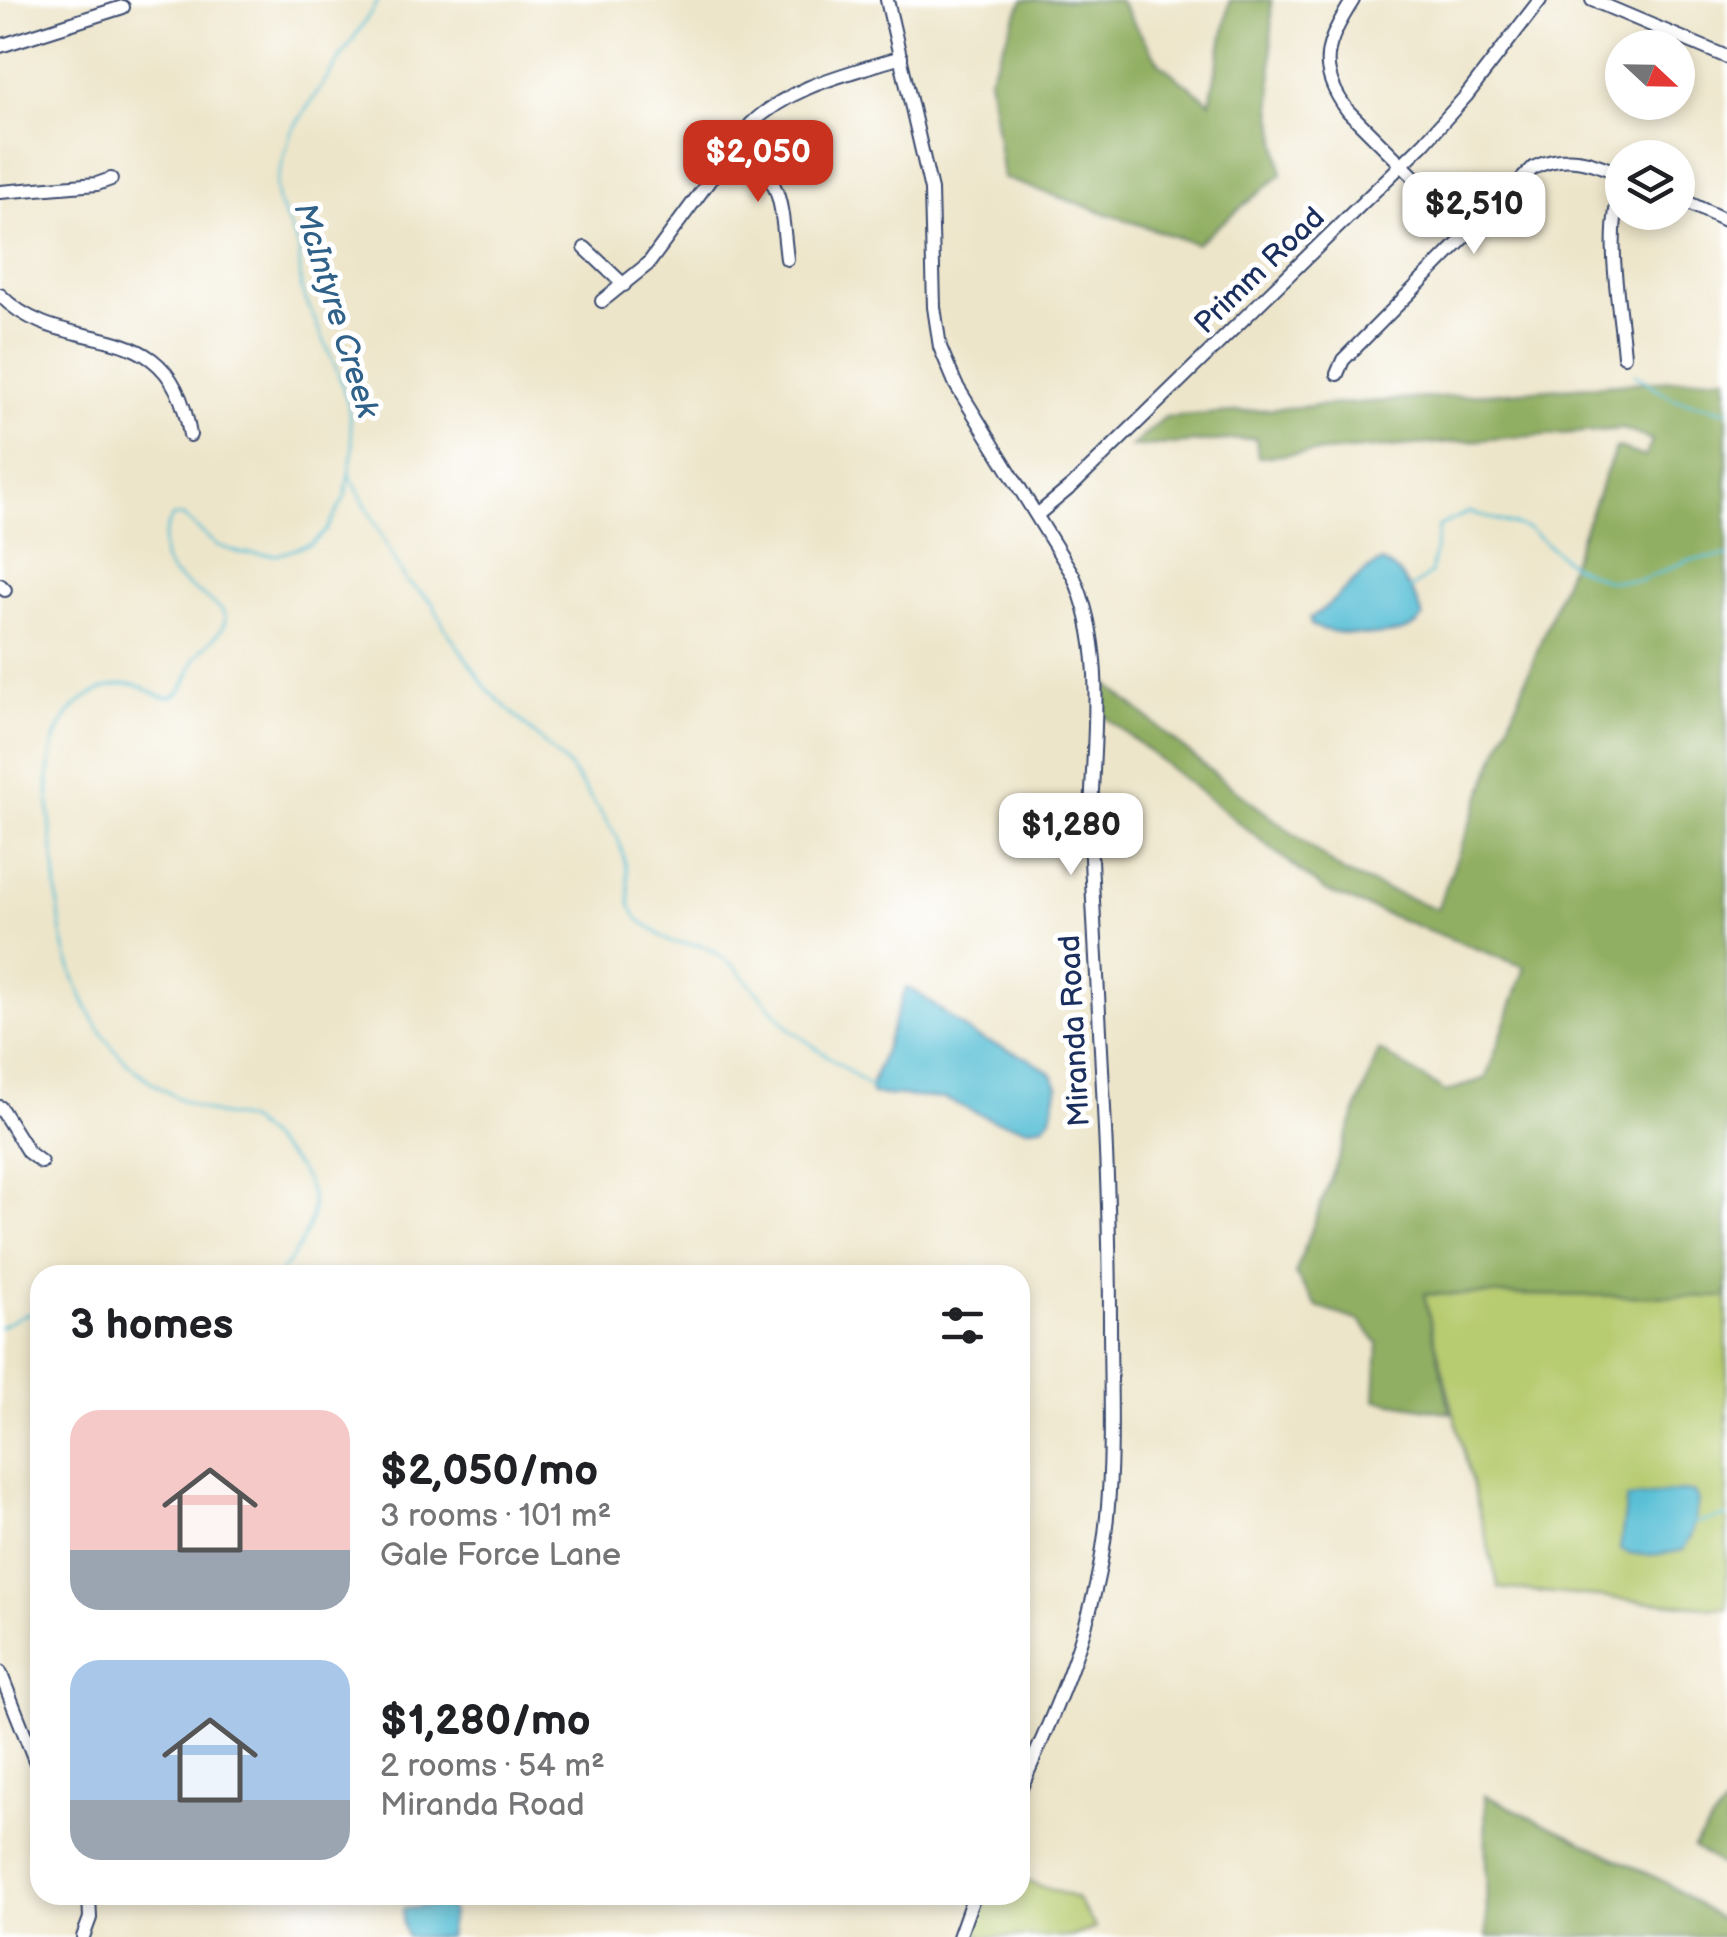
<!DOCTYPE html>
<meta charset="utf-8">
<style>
body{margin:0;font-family:"Balsamiq Sans",sans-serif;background:#f6f6f6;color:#202124;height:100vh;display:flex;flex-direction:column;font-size:38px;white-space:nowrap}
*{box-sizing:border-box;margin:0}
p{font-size:32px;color:#757577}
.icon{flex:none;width:55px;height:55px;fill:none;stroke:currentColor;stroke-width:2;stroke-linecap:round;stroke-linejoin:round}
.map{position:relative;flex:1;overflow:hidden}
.sheet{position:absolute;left:30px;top:1265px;width:1000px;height:640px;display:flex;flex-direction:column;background:#fff;border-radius:30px;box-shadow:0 5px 15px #0003}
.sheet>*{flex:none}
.needle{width:65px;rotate:112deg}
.controls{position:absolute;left:1605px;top:30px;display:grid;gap:20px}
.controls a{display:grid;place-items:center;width:90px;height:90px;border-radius:50%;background:#fff;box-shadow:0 5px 15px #0003;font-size:50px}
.price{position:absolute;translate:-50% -85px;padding:0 22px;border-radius:20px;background:#fff;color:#222;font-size:32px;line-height:65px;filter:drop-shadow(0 2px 5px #0008)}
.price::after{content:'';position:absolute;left:50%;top:60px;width:30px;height:22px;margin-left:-15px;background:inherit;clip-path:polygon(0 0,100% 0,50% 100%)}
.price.selected{background:#c8321e;color:#fff}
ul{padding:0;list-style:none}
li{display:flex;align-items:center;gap:30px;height:250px;padding:0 40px}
li span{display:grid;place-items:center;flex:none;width:280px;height:200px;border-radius:30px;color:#555}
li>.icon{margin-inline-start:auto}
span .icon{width:120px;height:120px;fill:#fffc;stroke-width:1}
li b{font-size:42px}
h2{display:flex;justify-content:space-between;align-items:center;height:120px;padding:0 40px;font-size:42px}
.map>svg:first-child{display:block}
</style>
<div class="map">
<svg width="1727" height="1937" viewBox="0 0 1727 1937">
<rect width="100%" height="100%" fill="#fff"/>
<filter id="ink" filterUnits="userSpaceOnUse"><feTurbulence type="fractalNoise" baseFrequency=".01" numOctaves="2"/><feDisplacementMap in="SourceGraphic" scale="20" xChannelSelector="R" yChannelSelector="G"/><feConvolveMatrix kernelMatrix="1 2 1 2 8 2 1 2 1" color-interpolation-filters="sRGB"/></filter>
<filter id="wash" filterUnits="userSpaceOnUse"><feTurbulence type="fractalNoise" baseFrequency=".0048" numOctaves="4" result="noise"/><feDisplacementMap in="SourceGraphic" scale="40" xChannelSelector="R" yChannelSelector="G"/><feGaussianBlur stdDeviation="2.25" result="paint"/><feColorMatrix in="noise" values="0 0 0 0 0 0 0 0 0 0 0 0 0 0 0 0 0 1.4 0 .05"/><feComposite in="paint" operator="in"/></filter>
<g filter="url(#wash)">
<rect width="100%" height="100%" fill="#ede5c9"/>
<!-- green -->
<g fill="#b7cb6f" stroke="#697d66" stroke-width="2.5">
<path d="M1423,1294l304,3v312l-228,-21z"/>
<path d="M1020,1879l56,19 20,30 -26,9h-88l-7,-6 13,-36h32z"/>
</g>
<!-- forest -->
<g fill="#91af62" stroke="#566f60" stroke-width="2.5">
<path d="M1023,0h96l41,64 50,38 20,-102h41l1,107 10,67 -86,70 -193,-66 -14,-101z"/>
<path d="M1727,376v921l-303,-3 27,119 -76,-13 3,-56 -18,-23 -43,-14 -22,-33 84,-224 67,42 40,-14 39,-111 -200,-76 -222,-176 4,-31 105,88 134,102 91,35 179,-462 29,10 7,-17 -29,-11 -365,28 -2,-19 -125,9 34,-30z"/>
<path d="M1485,1795l180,87 62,42v13h-240z"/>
<path d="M1727,1803v67l-34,-23z"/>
</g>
<!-- water -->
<g fill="#58bfd5" stroke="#3a779a" stroke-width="2.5">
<path d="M1381,562c20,6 36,35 42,55 -14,26 -89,19 -112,8l-1,-7c27,-15 44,-43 71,-56z"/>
<path d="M906,988l12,5 58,44 52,21 23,15 7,13 -7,31 -7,8 -16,3 -35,-8 -48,-21 -73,-5 -2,-5z"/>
<path d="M1683,1491l11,2 4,7 -6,34 -9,16c-20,4 -45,9 -63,-1l7,-51z"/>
<path d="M448,1905l4,8 -4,24h-41l-4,-13v-15z"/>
</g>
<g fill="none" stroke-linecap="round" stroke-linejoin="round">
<!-- stream -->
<g stroke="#58bfd5" stroke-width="2.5">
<path d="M1634,374l40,25 53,12"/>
<path d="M350,476l56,105 26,21 13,26 43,62 82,78 48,70 9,32 3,35 8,14 32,23 30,3 15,7 20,15 55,62 82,59"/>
<path d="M1408,591l23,-18 8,-47 30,-14 60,17 44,37 35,15h32l49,-21 38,-4"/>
<path d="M279,1275c35,-47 52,-81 2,-124 -12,-10 -19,-23 -34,-30 -11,-5 -25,-5 -37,-9 -24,-8 -52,-24 -72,-40 -34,-26 -55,-67 -68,-107 -12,-34 -12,-71 -16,-106 -6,-60 -21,-146 52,-171 10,-3 21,-6 30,-3 14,3 28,20 42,8 10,-8 11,-23 17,-34 7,-13 24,-21 29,-35 2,-7 1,-7 -2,-14 -33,-29 -79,-35 -50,-93l11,-1 33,29 24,8 37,2 34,-11 15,-13 19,-34 8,-48 -5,-45 -11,-34 -36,-81 -2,-41 -21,-46 -2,-16 15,-54 88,-132"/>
<path d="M0,1327l23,-12 17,-3"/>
<path d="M1694,1523l33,-7"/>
<path d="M421,1895v11"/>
</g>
</g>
</g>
<g filter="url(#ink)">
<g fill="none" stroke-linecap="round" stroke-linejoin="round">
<defs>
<g id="minor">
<path d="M887,0l44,190 3,117 6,40 16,38 117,190c40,90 14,189 18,284 7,154 19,308 19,462 0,78 5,156 -8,234 -13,81 -49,161 -82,235"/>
<path d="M1353,0c-27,43 -38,67 -5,111l121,121"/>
<path d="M1592,0l135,57"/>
<path d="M0,46l123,-39"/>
<path d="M736,145c49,35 44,58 51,114"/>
<path d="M1622,187c-18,48 -2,118 2,169"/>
<path d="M0,192l97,-8 14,-5"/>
<path d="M1678,198l49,23"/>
<path d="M585,248l39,37"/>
<path d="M0,295c66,68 169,9 190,140"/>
<path d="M602,301l46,-37 103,-140c41,-39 97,-50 150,-67"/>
<path d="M1337,374l6,-14 190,-192c33,-16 58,-7 89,7"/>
<path d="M1037,515l36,-30 351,-342 42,-47 74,-96"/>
<path d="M0,585l5,5"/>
<path d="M0,1107l28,45 13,10"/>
<path d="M0,1672l40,101"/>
<path d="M83,1937l7,-19 -1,-23"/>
<path d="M959,1937l15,-42"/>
</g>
</defs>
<!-- minor casing -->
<use href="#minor" stroke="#3a4a6e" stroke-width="16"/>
<!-- minor -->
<use href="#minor" stroke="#fff" stroke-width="12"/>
</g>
</g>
<g text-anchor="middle" stroke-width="10" stroke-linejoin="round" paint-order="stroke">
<!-- street labels -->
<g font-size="30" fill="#1b2f5e" stroke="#fff">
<text transform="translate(1259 270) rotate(-44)" y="10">Primm Road</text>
<text transform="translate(1074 1031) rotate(-93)" y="10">Miranda Road</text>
</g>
<!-- water labels -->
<g font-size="32" font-style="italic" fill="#306188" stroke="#fff">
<text transform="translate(337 310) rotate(73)" y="11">McIntyre Creek</text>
</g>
</g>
</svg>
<div class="controls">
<a><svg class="needle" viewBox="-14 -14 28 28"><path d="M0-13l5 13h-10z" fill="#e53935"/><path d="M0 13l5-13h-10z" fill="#757577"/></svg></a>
<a><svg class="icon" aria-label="layers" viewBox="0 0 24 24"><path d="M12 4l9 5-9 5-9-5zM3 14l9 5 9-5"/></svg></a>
</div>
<b class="price selected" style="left:758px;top:205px">$2,050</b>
<b class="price" style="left:1474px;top:257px">$2,510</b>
<b class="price" style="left:1071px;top:878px">$1,280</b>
<section class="sheet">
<h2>3 homes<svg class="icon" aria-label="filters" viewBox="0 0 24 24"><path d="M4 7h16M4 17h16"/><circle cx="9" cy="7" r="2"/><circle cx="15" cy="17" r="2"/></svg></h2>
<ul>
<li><span style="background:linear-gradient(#f6c9c9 70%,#9aa5b1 0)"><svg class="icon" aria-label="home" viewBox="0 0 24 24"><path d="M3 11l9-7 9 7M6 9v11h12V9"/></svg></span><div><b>$2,050/mo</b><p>3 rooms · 101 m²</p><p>Gale Force Lane</p></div></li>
<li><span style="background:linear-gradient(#a9c7e8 70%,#9aa5b1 0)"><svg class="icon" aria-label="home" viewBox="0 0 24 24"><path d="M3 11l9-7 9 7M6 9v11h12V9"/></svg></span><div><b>$1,280/mo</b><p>2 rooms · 54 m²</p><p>Miranda Road</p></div></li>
</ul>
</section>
</div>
